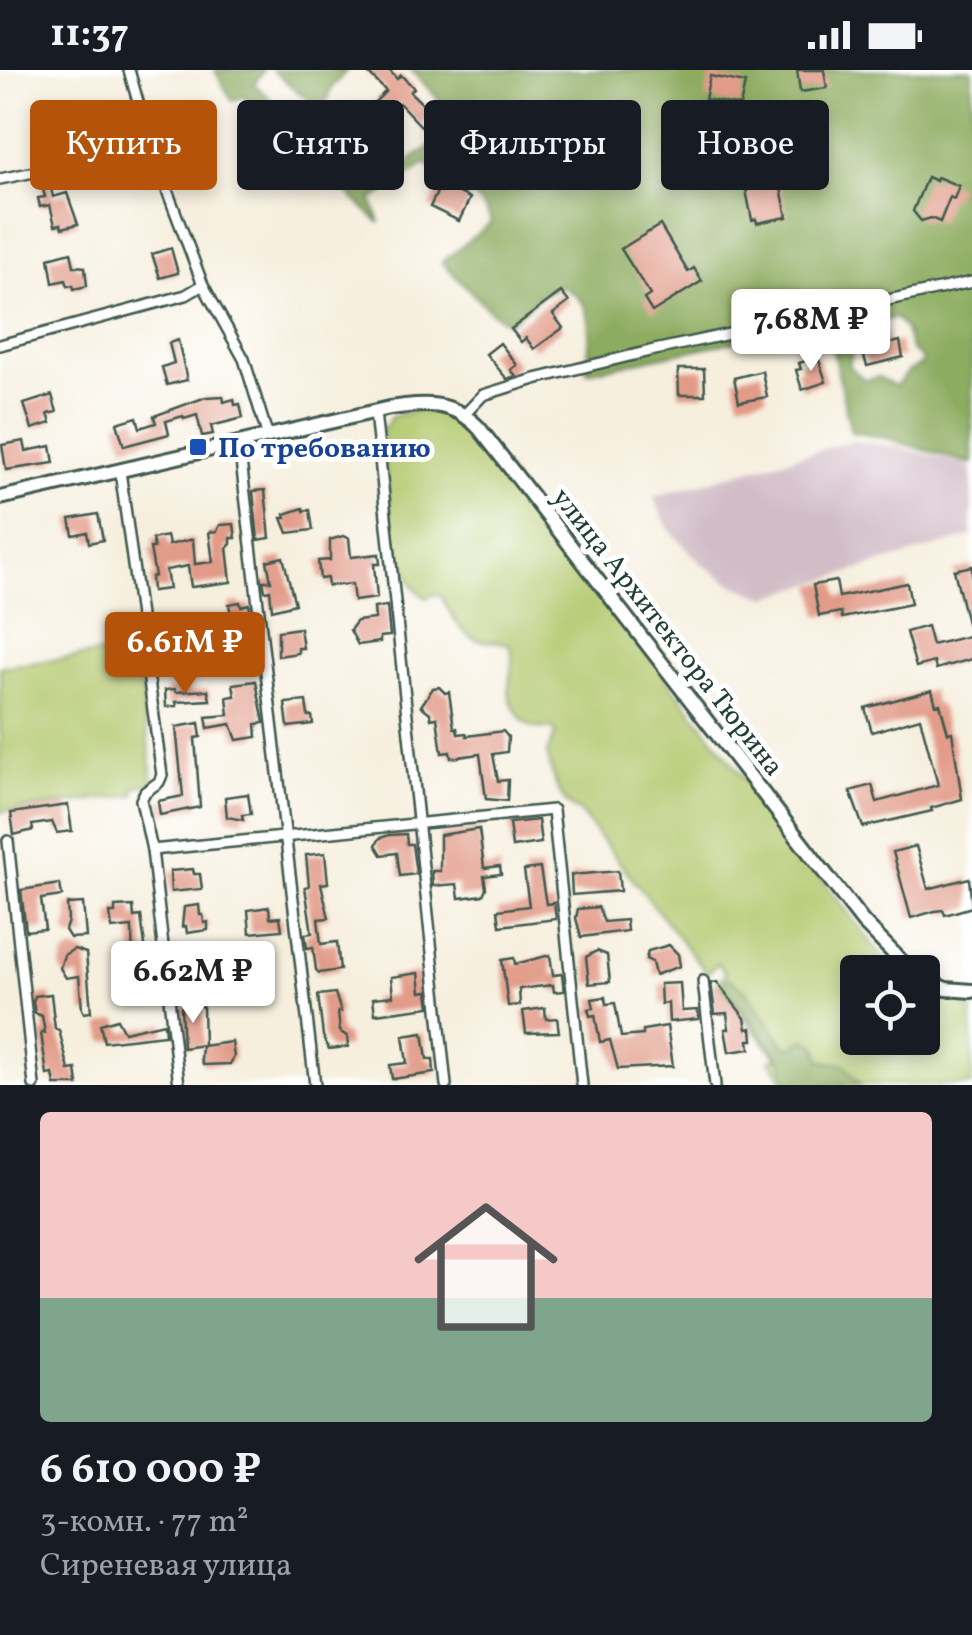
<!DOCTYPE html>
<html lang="ru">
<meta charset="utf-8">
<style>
body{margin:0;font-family:Vollkorn,serif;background:#242831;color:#f1f3f6;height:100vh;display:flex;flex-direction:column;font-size:38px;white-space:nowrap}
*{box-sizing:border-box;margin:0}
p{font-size:32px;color:#9ea1a6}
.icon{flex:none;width:55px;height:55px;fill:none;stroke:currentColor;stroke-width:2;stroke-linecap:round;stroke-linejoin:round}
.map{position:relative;height:1015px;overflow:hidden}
.side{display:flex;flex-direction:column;background:#171b24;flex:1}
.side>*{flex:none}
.banner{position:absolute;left:30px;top:30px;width:912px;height:90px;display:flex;gap:20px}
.buttons{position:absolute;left:840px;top:885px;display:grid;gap:20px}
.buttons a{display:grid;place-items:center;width:100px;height:100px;border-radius:10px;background:#171b24;box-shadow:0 5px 15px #0003;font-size:50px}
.price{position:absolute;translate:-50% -85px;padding:0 22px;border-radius:10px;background:#fff;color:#222;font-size:32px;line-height:65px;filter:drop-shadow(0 2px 5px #0008)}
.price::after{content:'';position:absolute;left:50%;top:60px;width:30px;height:22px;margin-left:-15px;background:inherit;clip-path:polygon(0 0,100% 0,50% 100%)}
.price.active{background:#b45309;color:#fff}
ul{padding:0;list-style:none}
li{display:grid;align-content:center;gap:20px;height:530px;padding:0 40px}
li+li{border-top:2px solid #363941}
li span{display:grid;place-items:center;height:310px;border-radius:10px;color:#555}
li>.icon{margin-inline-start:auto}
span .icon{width:180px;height:180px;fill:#fffc;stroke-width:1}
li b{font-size:42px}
.chip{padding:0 35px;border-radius:10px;background:#171b24;box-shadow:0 5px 15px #0003;font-size:35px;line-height:90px}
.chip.active{background:#b45309;color:#fff}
.status{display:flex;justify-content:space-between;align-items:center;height:70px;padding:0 50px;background:#171b24;direction:ltr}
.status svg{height:28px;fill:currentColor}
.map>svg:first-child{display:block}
</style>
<div class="status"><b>11:37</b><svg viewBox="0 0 49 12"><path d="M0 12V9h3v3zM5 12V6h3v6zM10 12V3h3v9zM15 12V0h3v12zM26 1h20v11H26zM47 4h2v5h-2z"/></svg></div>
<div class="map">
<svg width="972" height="1015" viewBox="0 0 972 1015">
<rect width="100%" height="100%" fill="#fff"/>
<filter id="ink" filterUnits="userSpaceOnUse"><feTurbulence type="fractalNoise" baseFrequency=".01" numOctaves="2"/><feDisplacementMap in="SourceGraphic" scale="20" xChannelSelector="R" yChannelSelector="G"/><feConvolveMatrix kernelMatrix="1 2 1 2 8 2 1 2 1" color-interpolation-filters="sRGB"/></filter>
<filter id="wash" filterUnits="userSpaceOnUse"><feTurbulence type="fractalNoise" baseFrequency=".0048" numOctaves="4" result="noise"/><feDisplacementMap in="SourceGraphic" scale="40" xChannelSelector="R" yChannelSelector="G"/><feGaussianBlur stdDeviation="2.25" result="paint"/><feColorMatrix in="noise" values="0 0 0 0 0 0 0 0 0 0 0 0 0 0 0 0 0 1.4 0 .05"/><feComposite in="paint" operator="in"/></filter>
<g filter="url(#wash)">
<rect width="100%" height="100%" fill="#f6efde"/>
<!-- industrial -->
<path fill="#d2bdc7" d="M851,371l47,6 67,17 7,6v66l-205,61 -30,-10 -34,-22 -34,-35 -16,-33z"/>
<!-- green -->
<g fill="#b2c86d" stroke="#688250" stroke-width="2.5">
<path d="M440,339l24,12 17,18 362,467 41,53 17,13h-43v66h64l1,-52 49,23v76h-111c-14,-15 -18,-23 -40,-24l-3,-14 -14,-8 -12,9 -8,-2 -17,-25 -44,-37 59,77 7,20 4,4h-6l-17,-25 7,-2 -60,-76 9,-9 -8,-10 -11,10 -128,-162c-23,-9 -26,-38 -32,-58l9,-20 -4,-5c-17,1 -24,1 -34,-14 -20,-28 1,-42 -8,-69 -12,-6 -20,-2 -32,-5 -16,-3 -29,-30 -37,-44l-7,-2 -8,4c-25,-18 -14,-33 -33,-50l-11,-121h4l5,-10 25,-7z"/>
<path d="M137,579l16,133 -19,6 1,7 -135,17v-145z"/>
</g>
<!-- forest -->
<g fill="#8dac60" stroke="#56744a" stroke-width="2.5" fill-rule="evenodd">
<path d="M215,0h49l-10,14 116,106 58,-42 10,-11 7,-31 -34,-36h561v394l-86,-26 -35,-6 -24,-110 -240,50c1,-36 14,-69 -27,-86l-17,8 -35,29 -17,-11 -49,-50 49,-39c-6,-29 -43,-44 -66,-59l-53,36 8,23 -137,-127 -11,5zM896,248l9,12 6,20 11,8v6l-13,7 -13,15 -18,-9 -13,3 -16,-13 4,-22 -3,-19z"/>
<path d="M272,0h75l-15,17 -5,14 -15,2z"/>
<path d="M728,908l17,12 40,56 7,2 12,-9c13,4 14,10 17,22l23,4 17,20h-68l-9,-9 -2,-15 -60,-77z"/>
</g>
<g id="blocks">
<!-- building -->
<g fill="#e29b89">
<path d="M365,0h24l8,9 4,-4 13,13 -4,4 23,22 -12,12 -22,-23 -39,40 -13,-13 39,-39z"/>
<path d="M797,0h27l3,18 -27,4z"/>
<path d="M710,6l35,7 -5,23 -35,-7z"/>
<path d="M927,107l9,4 1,-4 22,9 -5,13 -4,-2 -10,25 -9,-4 -10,3 -8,-10z"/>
<path d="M779,108l8,39 -30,6 -1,-4 -4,1 -6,-30 4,-1v-5z"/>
<path d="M50,114l3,13 14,-4 11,31 -16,4 -1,-4 -6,1 -5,-20 -10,2 -2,-9 7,-1 -3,-11z"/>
<path d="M441,114l29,14 -11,23 -29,-14z"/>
<path d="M660,155l28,47 6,-4 8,13 -50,31 -8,-13 6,-4 -29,-46z"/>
<path d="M171,178l7,25 -18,5 -8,-24z"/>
<path d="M71,182l3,14 11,1 2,19 -13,3 -1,-4 -5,1 -2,-6 -13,3 -4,-25z"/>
<path d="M561,222l8,10 -16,12 10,14 -29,21 -8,-11 -5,4 -10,-13z"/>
<path d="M884,252l4,22 12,-3 3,16 -36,9 -12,-38z"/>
<path d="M178,270l9,40 -20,5 -5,-18 12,-4 -5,-20z"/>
<path d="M500,273l17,22 -6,5 5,6 -9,3 -21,-25z"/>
<path d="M818,287l8,25 -24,8 -6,-20 5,-1 -2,-6z"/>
<path d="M678,299h26l1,26h-26z"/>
<path d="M762,301l5,26 -28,5 -5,-24z"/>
<path d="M52,325l5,17 -9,2 3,9 -19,6 -8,-25z"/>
<path d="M223,326l1,6 10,-3 1,6 5,-1 3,14 -32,8 2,8 -11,2 -5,-21 -13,4 -1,-3 -17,5 3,13 -45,12 -7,-23 20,-6 3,11 16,-5 -2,-7 52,-19z"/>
<path d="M24,371l2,10 25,-5 3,17 -48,7 -4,-25z"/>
<path d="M265,420l5,48 -12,2 -5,-49z"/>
<path d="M303,438l1,3 6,-1 3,20 -25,3 -6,-15h4l-1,-4z"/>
<path d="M98,444l5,26 -14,3 -2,-11 -14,3 -3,-16z"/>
<path d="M234,454l2,14h-5v6l-4,4 4,34 -40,5 -3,-21 -22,4 3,19 -17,2 -1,-14 4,-1 -5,-28h4l-2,-9 15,-3 2,9 24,-6 2,25 18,-2 -4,-30 8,-1 3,-6z"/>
<path d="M343,466l6,2 2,19 28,-3 1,10h-6l3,34 -23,3 -2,-17 -24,2 -1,-8 -7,1 -2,-18 12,-1v-20z"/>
<path d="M283,487l12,47 -23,6 -2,-20 -5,1 -2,-10h8l-4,-20z"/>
<path d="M972,496v64l-3,1 -15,-61z"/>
<path d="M836,511l3,16 68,-14 4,21 -69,14 -1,-6 -22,4 -6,-31z"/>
<path d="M240,532l1,4 8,-2 2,12 -8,1 7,40 -18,3 -5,-28 7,-1 -5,-27z"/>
<path d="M387,536l3,30 -10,1v5l-22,3 -8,-15 7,-9 18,-2 -1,-11z"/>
<path d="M927,556l5,19 40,-10v24l-36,10 -2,-7 -18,5 -10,-35z"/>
<path d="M300,558l3,20h-5v5l-20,3v-25z"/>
<path d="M256,611l8,42 -8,1 1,13 -20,3 -6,-16 -23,4 -2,-11 23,-2 -2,-18 8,-1 -2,-12z"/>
<path d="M439,617l6,6 4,-1 5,36h3l1,6 8,-1 1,3 36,-5 5,6 -1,15 -14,2 5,27 10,-1 -1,21 -21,-2 -6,-45 -29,4 -1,-6 -8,1 -5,-35 -6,1 -1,-6 -9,-7 12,-18z"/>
<path d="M175,619l1,3 32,-2 2,10 -34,2 1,4 -11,1 -1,-17z"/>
<path d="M932,620l4,15 4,-1 8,29 4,-1 10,67 -31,9 1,3 -69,16 -13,-36 22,-6 5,17 61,-17 -18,-67 -48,14 -7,-24z"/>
<path d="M306,631l2,15h4l1,8 -25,3 -3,-24z"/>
<path d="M199,653l2,14 -6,1 5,69 -40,8 -2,-14 25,-5 -7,-69z"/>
<path d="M248,724l3,20 -9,1 1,5 -16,-3 -2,-20z"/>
<path d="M68,735l4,26 -15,2 -5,-11 -20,3 1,5 -19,5 -3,-22z"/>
<path d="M538,750l3,23 -29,4 -3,-24z"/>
<path d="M479,759l5,39 16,-2 1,8 -17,2 2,12 -3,7 -24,3 -2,-14 -24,2 -1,-15h8v-36z"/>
<path d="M406,764l1,10h5l4,30 -16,2 -3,-23 -15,2 -6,-10 4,-7 9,-3z"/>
<path d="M916,776l12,43 41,-11 3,29 -27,8 -2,-5 -8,1 -24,7 -18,-66z"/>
<path d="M325,783l3,30 -7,1 8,34 -11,1 3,25 16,-2 3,28 -21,3 -3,-3 -3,-23 -6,1 -2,-14 7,-1 -7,-46 4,-1 -3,-31z"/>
<path d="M540,798l6,36 8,-1 2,16 -56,7 -2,-16 31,-4 -5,-36z"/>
<path d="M193,799l1,5h6l2,15 -31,3 -1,-21z"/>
<path d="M618,801l2,20 -48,4 -1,-20z"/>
<path d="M60,814l2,12 -21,3 4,30 -19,2 -5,-41z"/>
<path d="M83,833l3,34 -16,1 -5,-8 3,-9 -1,-17z"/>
<path d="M199,835l1,10h3l1,8 4,-1v8l-21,3 -1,-7 -4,1 2,-20z"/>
<path d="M133,836l1,11 7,-1 7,52 -15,1 -1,-42 -20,2 -2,-16h5v-6z"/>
<path d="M269,837l1,11 10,-1 2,13 -32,3 -2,-23z"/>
<path d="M598,837l6,15 22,-2 1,11 -46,6 -5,-19 2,-9z"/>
<path d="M669,875l9,9 2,12 -25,9 -3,-13 -6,-3 2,-8z"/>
<path d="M74,879l12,4 5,59 -7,1 -2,-4 -3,-33 -13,2 -6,-10 4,-13z"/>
<path d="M597,881l10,4 3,27 -21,2 -3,-27z"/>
<path d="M550,885l3,20 9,-1 2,17 -10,1 -1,-7 -34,4 1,16 -12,1 -6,-46 12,-2 1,6z"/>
<path d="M419,903l2,19 7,-1 2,16 -55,7 -2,-16 20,-2 -2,-19z"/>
<path d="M717,912l28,36 2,11 5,-1 1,12h-4l1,9 -21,3 -4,-23h4l-2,-16 -12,1 -4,-31z"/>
<path d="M680,913l2,28 16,-1 1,9 -30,3 -1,-19 -7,1 -1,-20z"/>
<path d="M335,923l6,19h-3l2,20 7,4 1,11 -19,2 -6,-13 -5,-41z"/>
<path d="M51,924l4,35 4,1 10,40 7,-1 2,16h-23l-2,-11 -6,1 -6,-42h4l-3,-17 -7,-3 -2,-11 2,-6z"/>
<path d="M605,927l1,7 9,-1 6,34 22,-2v-5l24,-4 6,40 -55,3 -8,-29 -10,2 -5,-27 -5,1 -2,-7 6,-1 -2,-9z"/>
<path d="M198,935l5,2 1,38 -21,3 -2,-41z"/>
<path d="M545,938l1,11 11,-1 2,14 -33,1 -3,-22z"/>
<path d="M117,949l7,13 40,-9 1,12 -61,7 -4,-18z"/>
<path d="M423,963l4,26h6l1,14 -42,6 -2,-14 17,-2 -4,-27z"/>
<path d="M232,972l2,15 -4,7 -27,1 -2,-6 1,-13z"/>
</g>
</g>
</g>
<g filter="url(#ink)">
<use href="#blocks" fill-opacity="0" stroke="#3f584e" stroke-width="2.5"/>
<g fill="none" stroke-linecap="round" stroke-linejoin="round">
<defs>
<g id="street">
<path d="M129,0l22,78 52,137 41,74 24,78"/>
<path d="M0,109l151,-31"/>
<path d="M0,275l186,-50 17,-10"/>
<path d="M375,342l71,673"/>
<path d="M465,344l18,-19 52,-16 115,-28 322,-69"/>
<path d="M239,374l76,641"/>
<path d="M120,401l42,304 -3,7 -14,10 -4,8 11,50 27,235"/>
<path d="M8,771l26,244"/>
<path d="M152,780l401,-40 29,275"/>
<path d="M703,911l12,104"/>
</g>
<g id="secondary">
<path d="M0,428l390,-90c36,-5 62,-8 89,20l384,494 49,50"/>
<path d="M922,909l24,10 26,2"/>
</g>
</defs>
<!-- street casing -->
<use href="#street" stroke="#3f584e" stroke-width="14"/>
<!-- secondary casing -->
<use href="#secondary" stroke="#3f584e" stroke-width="18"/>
<!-- street -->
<use href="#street" stroke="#fff" stroke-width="9"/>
<!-- secondary -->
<use href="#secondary" stroke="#fff" stroke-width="12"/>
</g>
</g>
<!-- markers -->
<rect fill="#1a4fb4" stroke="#fff" stroke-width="4" x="188" y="367" width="20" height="20" rx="5"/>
<g text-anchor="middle" stroke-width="10" stroke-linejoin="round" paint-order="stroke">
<!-- transit labels -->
<g font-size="28" font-weight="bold" fill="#164399" stroke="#fff" text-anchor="start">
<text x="218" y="387">По требованию</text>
</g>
<!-- street labels -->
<g font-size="28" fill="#1f3d34" stroke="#fff">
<text transform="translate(669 561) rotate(52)" y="10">улица Архитектора Тюрина</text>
</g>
</g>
</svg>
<div class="buttons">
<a><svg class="icon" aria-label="locate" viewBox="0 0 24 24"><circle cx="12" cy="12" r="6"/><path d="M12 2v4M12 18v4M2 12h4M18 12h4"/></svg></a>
</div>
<b class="price" style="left:811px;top:304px">7.68M ₽</b>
<b class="price active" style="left:185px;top:627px">6.61M ₽</b>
<b class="price" style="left:193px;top:956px">6.62M ₽</b>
<div class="banner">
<a class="chip active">Купить</a>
<a class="chip">Снять</a>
<a class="chip">Фильтры</a>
<a class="chip">Новое</a>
</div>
</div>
<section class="side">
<ul>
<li><span style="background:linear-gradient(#f6c9c9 60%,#7fa58c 0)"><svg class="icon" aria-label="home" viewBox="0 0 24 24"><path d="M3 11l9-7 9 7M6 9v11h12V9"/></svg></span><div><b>6 610 000 ₽</b><p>3-комн. · 77 m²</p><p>Сиреневая улица</p></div></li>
</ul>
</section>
